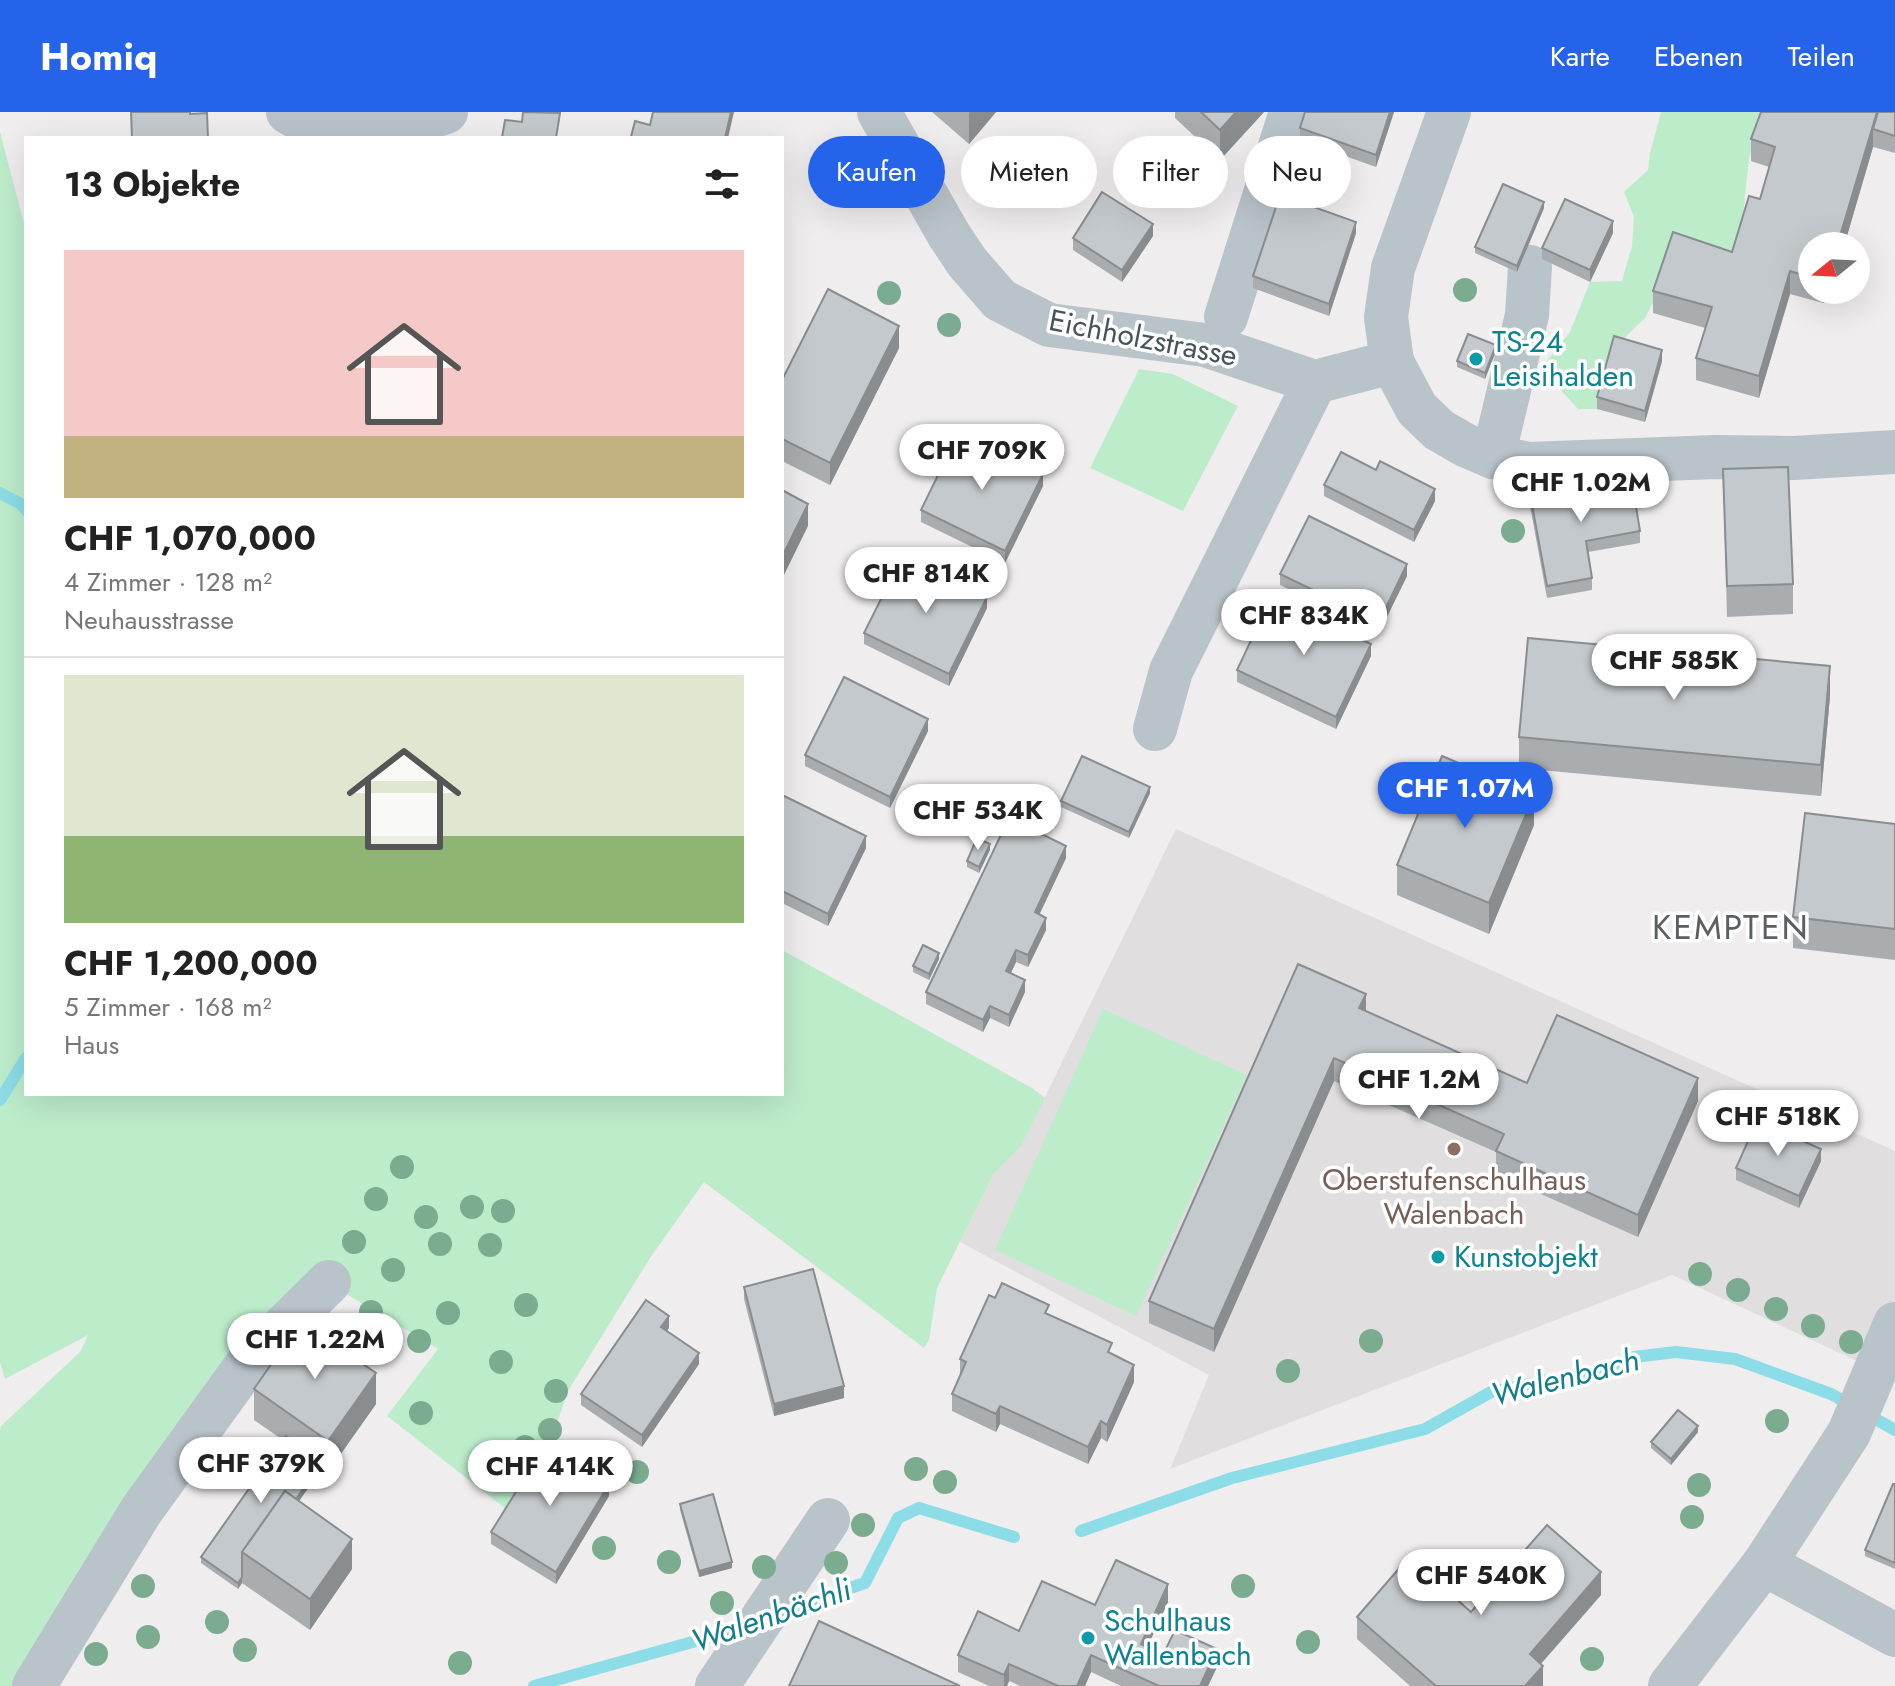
<!DOCTYPE html>
<html lang="de">
<meta charset="utf-8">
<style>
body{margin:0;font-family:Jost,sans-serif;background:#f6f6f6;color:#222;height:100vh;display:flex;flex-direction:column;font-size:30px;white-space:nowrap}
*{box-sizing:border-box;margin:0}
p{font-size:26px;color:#767676}
.icon{flex:none;width:44px;height:44px;fill:none;stroke:currentColor;stroke-width:2;stroke-linecap:round;stroke-linejoin:round}
.map{position:relative;flex:1;overflow:hidden}
.side{position:absolute;left:24px;top:24px;width:760px;height:960px;display:flex;flex-direction:column;background:#fff;border-radius:0px;box-shadow:0 8px 32px #0002}
.side>*{flex:none}
.top-card{position:absolute;left:808px;top:24px;width:760px;height:72px;display:flex;gap:16px}
.needle{width:52px;rotate:252deg}
.tools{position:absolute;left:1798px;top:120px;display:grid;gap:16px}
.tools a{display:grid;place-items:center;width:72px;height:72px;border-radius:50%;background:#fff;box-shadow:0 8px 32px #0002;font-size:40px}
.price{position:absolute;translate:-50% -68px;padding:0 18px;border-radius:28px;background:#fff;color:#222;font-size:26px;line-height:52px;filter:drop-shadow(0 2px 4px #0008)}
.price::after{content:'';position:absolute;left:50%;top:48px;width:24px;height:18px;margin-left:-12px;background:inherit;clip-path:polygon(0 0,100% 0,50% 100%)}
.price.selected{background:#2563eb;color:#fff}
ul{padding:0;list-style:none}
li{display:grid;align-content:center;gap:16px;height:424px;padding:0 40px}
li+li{border-top:2px solid #e0e0e0}
li span{display:grid;place-items:center;height:248px;border-radius:0px;color:#555}
li>.icon{margin-inline-start:auto}
span .icon{width:144px;height:144px;fill:#fffc;stroke-width:1}
li b{font-size:34px}
h2{display:flex;justify-content:space-between;align-items:center;height:96px;padding:0 40px;font-size:34px}
.tag{padding:0 28px;border-radius:36px;background:#fff;box-shadow:0 8px 32px #0002;font-size:28px;line-height:72px}
.tag.selected{background:#2563eb;color:#fff}
header{display:flex;align-items:center;gap:48px;box-sizing:border-box;height:112px;padding:0 40px;background:#2563eb;color:#fff}
header strong{font-size:38px}
nav{display:flex;gap:44px;margin-inline-start:auto;font-size:28px}
.map>svg:first-child{display:block}
</style>
<header>
<strong>Homiq</strong>
<nav><a>Karte</a><a>Ebenen</a><a>Teilen</a></nav>
</header>
<div class="map">
<svg width="1895" height="1574" viewBox="0 0 1895 1574">
<rect width="100%" height="100%" fill="#f0edee"/>
<!-- education -->
<path fill="#e1dedf" d="M1176,717l719,322v173l-19,46 -204,-95 -502,194 39,-94 -249,-133 33,-67 28,-29z"/>
<!-- green -->
<g fill="#bdeccb">
<path d="M1661,0h105l-12,24 -5,23 -8,74 -14,33 -70,29 -12,23 -31,30 -17,61h-19l-37,-41 29,-36 20,-50 32,-1 10,-35 2,-29 -10,-25 24,-22 2,-17z"/>
<path d="M0,20l26,99v863h756v-144l250,138 13,10 -24,48 -28,29 -56,113 -8,52 -5,8 -220,-166 -54,76 -82,133 -23,66 -35,55 -123,-96 51,-67 -110,-66 -293,403h-35v-255l1,-5 80,-75 7,-16 -83,44 -5,-17z"/>
<path d="M1139,257l34,5 65,32 -55,105 -93,-43z"/>
<path d="M1103,897l144,66 -111,241 -141,-66z"/>
</g>
<g fill="none" stroke-linecap="round" stroke-linejoin="round">
<!-- stream -->
<g stroke="#8cdde7" stroke-width="12">
<path d="M0,381l21,11 5,6"/>
<path d="M0,988l26,-42"/>
<path d="M1081,1419l151,-53 193,-49 66,-37 58,-12 37,-2 48,-21 42,-5 59,7 96,35 64,36"/>
<path d="M782,1499l83,-28 33,-65 21,-10 95,29"/>
<path d="M534,1574l173,-48 35,-12"/>
</g>
<!-- minor -->
<g stroke="#b9c3ca" stroke-width="44">
<path d="M288,0c48,31 107,18 158,0"/>
<path d="M879,0l70,123 18,27 33,38 49,25 156,20 110,37 77,-20 25,47 22,21 26,15 28,12 36,7 187,-7 78,1 101,-6"/>
<path d="M1226,205l65,-205"/>
<path d="M1392,250l-6,-45 7,-49 56,-156"/>
<path d="M1493,345l34,-142 3,-48"/>
<path d="M1155,617l16,-58 144,-289"/>
<path d="M1764,1452l131,71"/>
<path d="M34,1574l107,-175 109,-151 79,-78"/>
<path d="M717,1574l111,-166"/>
<path d="M1670,1574l94,-122 85,-131 46,-109"/>
</g>
</g>
<!-- trees -->
<g fill="#7bac8f">
<circle cx="1465" cy="178" r="12"/>
<circle cx="889" cy="181" r="12"/>
<circle cx="949" cy="213" r="12"/>
<circle cx="1513" cy="419" r="12"/>
<circle cx="402" cy="1055" r="12"/>
<circle cx="376" cy="1087" r="12"/>
<circle cx="472" cy="1095" r="12"/>
<circle cx="503" cy="1099" r="12"/>
<circle cx="426" cy="1105" r="12"/>
<circle cx="354" cy="1130" r="12"/>
<circle cx="440" cy="1132" r="12"/>
<circle cx="490" cy="1133" r="12"/>
<circle cx="393" cy="1158" r="12"/>
<circle cx="1700" cy="1162" r="12"/>
<circle cx="1738" cy="1178" r="12"/>
<circle cx="526" cy="1193" r="12"/>
<circle cx="1776" cy="1197" r="12"/>
<circle cx="371" cy="1200" r="12"/>
<circle cx="448" cy="1201" r="12"/>
<circle cx="1813" cy="1214" r="12"/>
<circle cx="419" cy="1229" r="12"/>
<circle cx="1371" cy="1229" r="12"/>
<circle cx="1851" cy="1230" r="12"/>
<circle cx="501" cy="1250" r="12"/>
<circle cx="1288" cy="1259" r="12"/>
<circle cx="556" cy="1279" r="12"/>
<circle cx="421" cy="1301" r="12"/>
<circle cx="1777" cy="1309" r="12"/>
<circle cx="550" cy="1318" r="12"/>
<circle cx="525" cy="1335" r="12"/>
<circle cx="916" cy="1357" r="12"/>
<circle cx="637" cy="1360" r="12"/>
<circle cx="945" cy="1370" r="12"/>
<circle cx="1699" cy="1373" r="12"/>
<circle cx="1692" cy="1405" r="12"/>
<circle cx="863" cy="1413" r="12"/>
<circle cx="604" cy="1436" r="12"/>
<circle cx="669" cy="1450" r="12"/>
<circle cx="836" cy="1451" r="12"/>
<circle cx="764" cy="1455" r="12"/>
<circle cx="143" cy="1474" r="12"/>
<circle cx="1243" cy="1474" r="12"/>
<circle cx="722" cy="1491" r="12"/>
<circle cx="217" cy="1510" r="12"/>
<circle cx="148" cy="1525" r="12"/>
<circle cx="1308" cy="1530" r="12"/>
<circle cx="245" cy="1538" r="12"/>
<circle cx="96" cy="1542" r="12"/>
<circle cx="1592" cy="1547" r="12"/>
<circle cx="460" cy="1551" r="12"/>
</g>
<!-- wall -->
<g fill="#a9adb0">
<path d="M932,0h64l-27,32z"/>
<path d="M1175,0h89l-44,48 -45,-42z"/>
<path d="M1305,0h89l-18,55 -76,-27v-12z"/>
<path d="M1895,0v41l-22,-6 -29,99h-32v44h19l-4,12 -4,1 -33,-9 -31,104 -63,-18v-22l9,-30 -52,-15v-22l79,-39 28,-53 9,-32 -18,-6v-22z"/>
<path d="M1544,96l-27,64 -42,-19v-6z"/>
<path d="M1356,121l-27,83 -76,-28v-12z"/>
<path d="M1613,121l-23,49 -48,-23v-11z"/>
<path d="M1153,124l-31,46 -49,-32v-12z"/>
<path d="M899,236l-69,137 -48,-24v-81z"/>
<path d="M1496,239l-11,28 -28,-12v-6z"/>
<path d="M1662,249l-17,61 -48,-13v-12z"/>
<path d="M1723,357l70,115v30l-66,3z"/>
<path d="M1324,373l111,16 -21,41 -90,-46z"/>
<path d="M1043,374l-38,77 -84,-41v-12z"/>
<path d="M1530,382l110,37v12l-52,9 4,26v12l-45,8 -17,-92z"/>
<path d="M1280,462l127,2 -28,57 -99,-48z"/>
<path d="M987,496l-38,78 -85,-42v-11z"/>
<path d="M1371,544l-35,73 -99,-47v-12z"/>
<path d="M1830,584l-9,100 -302,-28v-31z"/>
<path d="M928,619l-38,77 -85,-42v-11z"/>
<path d="M1150,681l-21,45 -68,-31v-6z"/>
<path d="M782,683l84,53 -38,78 -46,-23z"/>
<path d="M1895,712v136l-102,-12v-31z"/>
<path d="M1534,713l-45,109 -92,-39v-30z"/>
<path d="M990,738l-11,23 -12,-6v-6z"/>
<path d="M1066,746l-27,56 7,16 -18,37 -12,-5 -5,11 14,19 -16,35 -19,-9 -7,14 -57,-28v-12z"/>
<path d="M939,847l-10,21 -16,-8v-6z"/>
<path d="M1366,899l161,72 171,18 -60,136 -142,-63v-22l-162,-71 -120,271 -65,-29v-22z"/>
<path d="M1821,1049l-22,47 -63,-28v-12z"/>
<path d="M744,1175l100,111 -70,18 -30,-117z"/>
<path d="M1049,1202l63,40 22,28 -27,60 -6,-4 -13,26 -88,-40 -4,8 -44,-21v-17l8,-19v-16z"/>
<path d="M669,1216l-2,3 32,33 -57,83 -61,-42v-11z"/>
<path d="M254,1277l122,15 -48,68 -6,-4 -23,33 53,68 -42,61 -68,-47 -4,6 -37,-26v-6l82,-117 -29,-20z"/>
<path d="M1698,1320l-27,33 -20,-17v-6z"/>
<path d="M1895,1372v85l-30,-13v-6z"/>
<path d="M609,1384l-53,88 -65,-40v-12z"/>
<path d="M680,1392l52,64 -33,9 -19,-67z"/>
<path d="M1601,1483l-60,69 2,22h-133l-53,-47v-22l114,-5z"/>
<path d="M1168,1490l-21,45 16,8 54,12 -9,19h-87l-30,-14 -6,14h-65l-11,-5 -2,5h-18l-31,-14v-17l61,-24 76,-26z"/>
</g>
<!-- shaded-wall -->
<g fill="#898d90">
<path d="M731,0h3l-6,26h-3z"/>
<path d="M970,0h26l-27,32v-31z"/>
<path d="M1236,0h28l-44,48v-30z"/>
<path d="M1390,0h4l-18,55v-12z"/>
<path d="M1877,0l-4,17v18l-29,99h-7z"/>
<path d="M1544,90v6l-27,64v-6z"/>
<path d="M1613,109v12l-23,49v-12z"/>
<path d="M1356,110v11l-27,83v-12z"/>
<path d="M1153,112v12l-31,46v-12z"/>
<path d="M1790,159v23l-31,104v-22z"/>
<path d="M1823,178h8l-4,12 -4,1z"/>
<path d="M899,214v22l-69,137v-22z"/>
<path d="M1496,233v6l-11,28v-6z"/>
<path d="M1662,238v11l-17,61v-11z"/>
<path d="M1043,362v12l-38,77v-12z"/>
<path d="M1435,377v12l-21,41v-12z"/>
<path d="M808,392v22l-26,53v-22z"/>
<path d="M1407,452v12l-28,57v-11z"/>
<path d="M987,485v11l-38,78v-12z"/>
<path d="M1371,532v12l-35,73v-12z"/>
<path d="M1830,554v30l-9,100v-31z"/>
<path d="M928,607v12l-38,77v-11z"/>
<path d="M1150,675v6l-21,45v-6z"/>
<path d="M1534,683v30l-45,109v-31z"/>
<path d="M866,724v12l-38,78v-12z"/>
<path d="M990,732v6l-11,23v-6z"/>
<path d="M1066,734v12l-31,66v-12z"/>
<path d="M1046,806v12l-18,37v-12z"/>
<path d="M1016,838v12l-10,21v-12z"/>
<path d="M939,841v6l-10,21v-6z"/>
<path d="M1025,868v12l-16,35v-12z"/>
<path d="M1366,882v22l-7,-8z"/>
<path d="M990,894v12l-7,14v-12z"/>
<path d="M1334,946v23l-120,271v-23z"/>
<path d="M1698,966v23l-60,136v-22z"/>
<path d="M1821,1037v12l-22,47v-12z"/>
<path d="M669,1204v12l-8,10v-11z"/>
<path d="M699,1241v11l-57,83v-12z"/>
<path d="M1134,1253v17l-27,60v-17z"/>
<path d="M376,1261v31l-48,68v-31z"/>
<path d="M844,1274v12l-70,18v-12z"/>
<path d="M1000,1294v18l-4,8v-18z"/>
<path d="M1101,1309v17l-13,26v-17z"/>
<path d="M1698,1314v6l-27,33v-6z"/>
<path d="M322,1350v6l-65,94 -3,-2z"/>
<path d="M609,1372v12l-53,88v-12z"/>
<path d="M352,1427v30l-42,61v-31z"/>
<path d="M732,1450v6l-33,9v-6z"/>
<path d="M1601,1460v23l-71,81v-22z"/>
<path d="M242,1465v6l-4,6v-6z"/>
<path d="M1168,1472v18l-27,59v-17z"/>
<path d="M1217,1537v18l-9,19h-8z"/>
<path d="M1091,1543v17l-6,14h-8z"/>
<path d="M1009,1552v17l-2,5h-3v-11z"/>
<path d="M1543,1554v20h-18z"/>
</g>
<!-- building -->
<g fill="#c4c9cd" stroke="#898d90" stroke-width="2">
<path d="M131,0h59v2l17,-1 1,25h-76z"/>
<path d="M523,0l37,1 -4,25h2h-56l3,-18 17,2z"/>
<path d="M653,0h78l-6,26 -94,-1 4,-16 15,4z"/>
<path d="M1201,0h35l-16,18z"/>
<path d="M1305,0h85l-14,43 -76,-27z"/>
<path d="M1761,0h116l-40,134h-25v32l-22,-7 -31,105 -63,-18 16,-51 -59,-16 20,-59 59,20 17,-56 11,3 15,-52 -24,-8z"/>
<path d="M1878,0h17v24l-22,-7z"/>
<path d="M1503,72l41,18 -27,64 -42,-19z"/>
<path d="M1102,80l51,32 -31,46 -49,-32z"/>
<path d="M1280,83l76,27 -27,82 -76,-28z"/>
<path d="M1565,87l48,22 -23,49 -48,-22z"/>
<path d="M828,177l71,37 -69,137 -48,-24v-59z"/>
<path d="M1468,222l28,11 -11,28 -28,-12z"/>
<path d="M1614,224l48,14 -17,61 -48,-14z"/>
<path d="M959,320l84,42 -38,77 -84,-41z"/>
<path d="M1341,340l35,18 4,-9 55,28 -21,41 -90,-45z"/>
<path d="M1788,355l5,117 -66,2 -4,-117z"/>
<path d="M1631,364l9,55 -54,10 6,37 -45,8 -17,-92z"/>
<path d="M782,378l26,14 -26,53z"/>
<path d="M1309,404l98,48 -28,58 -99,-48z"/>
<path d="M903,443l84,42 -38,77 -85,-41z"/>
<path d="M1272,484l99,48 -35,73 -99,-47z"/>
<path d="M1528,526l302,28 -9,99 -302,-28z"/>
<path d="M844,565l84,42 -38,78 -85,-42z"/>
<path d="M1082,644l68,31 -21,45 -68,-31z"/>
<path d="M1442,644l92,39 -45,108 -92,-38z"/>
<path d="M782,683l84,41 -38,78 -46,-23z"/>
<path d="M1805,701l90,11v105l-102,-12z"/>
<path d="M1009,706l57,28 -31,66 11,6 -18,37 -12,-5 -10,21 19,9 -16,35 -19,-9 -7,14 -57,-28z"/>
<path d="M977,726l13,6 -11,23 -12,-6z"/>
<path d="M923,833l16,8 -10,21 -16,-8z"/>
<path d="M1298,852l68,30 -7,14 168,75 30,-68 141,63 -60,137 -142,-64 8,-17 -170,-76 -120,271 -65,-28z"/>
<path d="M1757,1009l64,28 -22,47 -63,-28z"/>
<path d="M813,1157l31,117 -70,18 -30,-117z"/>
<path d="M1002,1171l47,22 -4,8 67,30 -4,9 26,13 -27,60 -6,-4 -13,26 -88,-41 -4,8 -44,-20 14,-32 -6,-3 29,-64 6,3z"/>
<path d="M646,1188l23,16 -8,11 38,26 -57,82 -61,-41z"/>
<path d="M301,1209l75,52 -48,68 -74,-52z"/>
<path d="M1678,1298l20,16 -27,33 -20,-17z"/>
<path d="M286,1324l36,26 -26,37 -11,-8 -43,61v25l-4,6 -37,-26z"/>
<path d="M545,1333l64,39 -53,88 -65,-40z"/>
<path d="M1893,1372h2v79l-30,-13z"/>
<path d="M285,1379l67,48 -42,60 -68,-47z"/>
<path d="M713,1382l19,68 -33,9 -19,-67z"/>
<path d="M1547,1413l54,47 -71,82 13,12 -18,20h-89l-79,-69 52,-60 62,55z"/>
<path d="M1116,1448l52,24 -27,60 22,11 12,-25 42,19 -17,37h-41l-68,-31 -14,31h-19l-49,-22 -5,11 -46,-20 20,-44 41,20 23,-50 53,24z"/>
<path d="M819,1509l141,65h-171z"/>
</g>
<!-- markers -->
<g fill="#0f9aa8" stroke="#fff" stroke-width="3">
<circle cx="1476" cy="247" r="8"/>
<circle cx="1438" cy="1145" r="8"/>
<circle cx="1088" cy="1526" r="8"/>
</g>
<circle fill="#8d6e63" stroke="#fff" stroke-width="3" cx="1454" cy="1037" r="8"/>
<g text-anchor="middle" stroke-width="7" stroke-linejoin="round" paint-order="stroke">
<!-- street labels -->
<g font-size="30" fill="#47535a" stroke="#fff">
<text transform="translate(1143 226) rotate(11)" y="10">Eichholzstrasse</text>
</g>
<!-- culture labels -->
<g font-size="30" fill="#0d838f" stroke="#fff" text-anchor="start">
<text x="1492" y="240">TS-24<tspan x="1492" dy="34">Leisihalden</tspan></text>
<text x="1454" y="1155">Kunstobjekt</text>
<text x="1104" y="1519">Schulhaus<tspan x="1104" dy="34">Wallenbach</tspan></text>
</g>
<!-- education labels -->
<g font-size="30" fill="#785e54" stroke="#fff">
<text x="1454" y="1078">Oberstufenschulhaus<tspan x="1454" dy="34">Walenbach</tspan></text>
</g>
<!-- water labels -->
<g font-size="32" font-style="italic" fill="#137d8b" stroke="#fff">
<text transform="translate(1565 1265) rotate(-14)" y="11">Walenbach</text>
<text transform="translate(771 1503) rotate(-19)" y="11">Walenbächli</text>
</g>
<!-- quarter labels -->
<g font-size="34" letter-spacing="2" fill="#5a5f62" stroke="#fff">
<text x="1731" y="827">KEMPTEN</text>
</g>
</g>
</svg>
<div class="tools">
<a><svg class="needle" viewBox="-14 -14 28 28"><path d="M0-13l5 13h-10z" fill="#e53935"/><path d="M0 13l5-13h-10z" fill="#767676"/></svg></a>
</div>
<b class="price" style="left:982px;top:380px">CHF 709K</b>
<b class="price" style="left:1581px;top:412px">CHF 1.02M</b>
<b class="price" style="left:926px;top:503px">CHF 814K</b>
<b class="price" style="left:1304px;top:545px">CHF 834K</b>
<b class="price" style="left:1674px;top:590px">CHF 585K</b>
<b class="price selected" style="left:1465px;top:718px">CHF 1.07M</b>
<b class="price" style="left:978px;top:740px">CHF 534K</b>
<b class="price" style="left:1419px;top:1009px">CHF 1.2M</b>
<b class="price" style="left:1778px;top:1046px">CHF 518K</b>
<b class="price" style="left:315px;top:1269px">CHF 1.22M</b>
<b class="price" style="left:261px;top:1393px">CHF 379K</b>
<b class="price" style="left:550px;top:1396px">CHF 414K</b>
<b class="price" style="left:1481px;top:1505px">CHF 540K</b>
<div class="top-card">
<a class="tag selected">Kaufen</a>
<a class="tag">Mieten</a>
<a class="tag">Filter</a>
<a class="tag">Neu</a>
</div>
<section class="side">
<h2>13 Objekte<svg class="icon" aria-label="filters" viewBox="0 0 24 24"><path d="M4 7h16M4 17h16"/><circle cx="9" cy="7" r="2"/><circle cx="15" cy="17" r="2"/></svg></h2>
<ul>
<li><span style="background:linear-gradient(#f6c9c9 75%,#c2b280 0)"><svg class="icon" aria-label="home" viewBox="0 0 24 24"><path d="M3 11l9-7 9 7M6 9v11h12V9"/></svg></span><div><b>CHF 1,070,000</b><p>4 Zimmer · 128 m²</p><p>Neuhausstrasse</p></div></li>
<li><span style="background:linear-gradient(#dfe7d0 65%,#8fb573 0)"><svg class="icon" aria-label="home" viewBox="0 0 24 24"><path d="M3 11l9-7 9 7M6 9v11h12V9"/></svg></span><div><b>CHF 1,200,000</b><p>5 Zimmer · 168 m²</p><p>Haus</p></div></li>
</ul>
</section>
</div>
